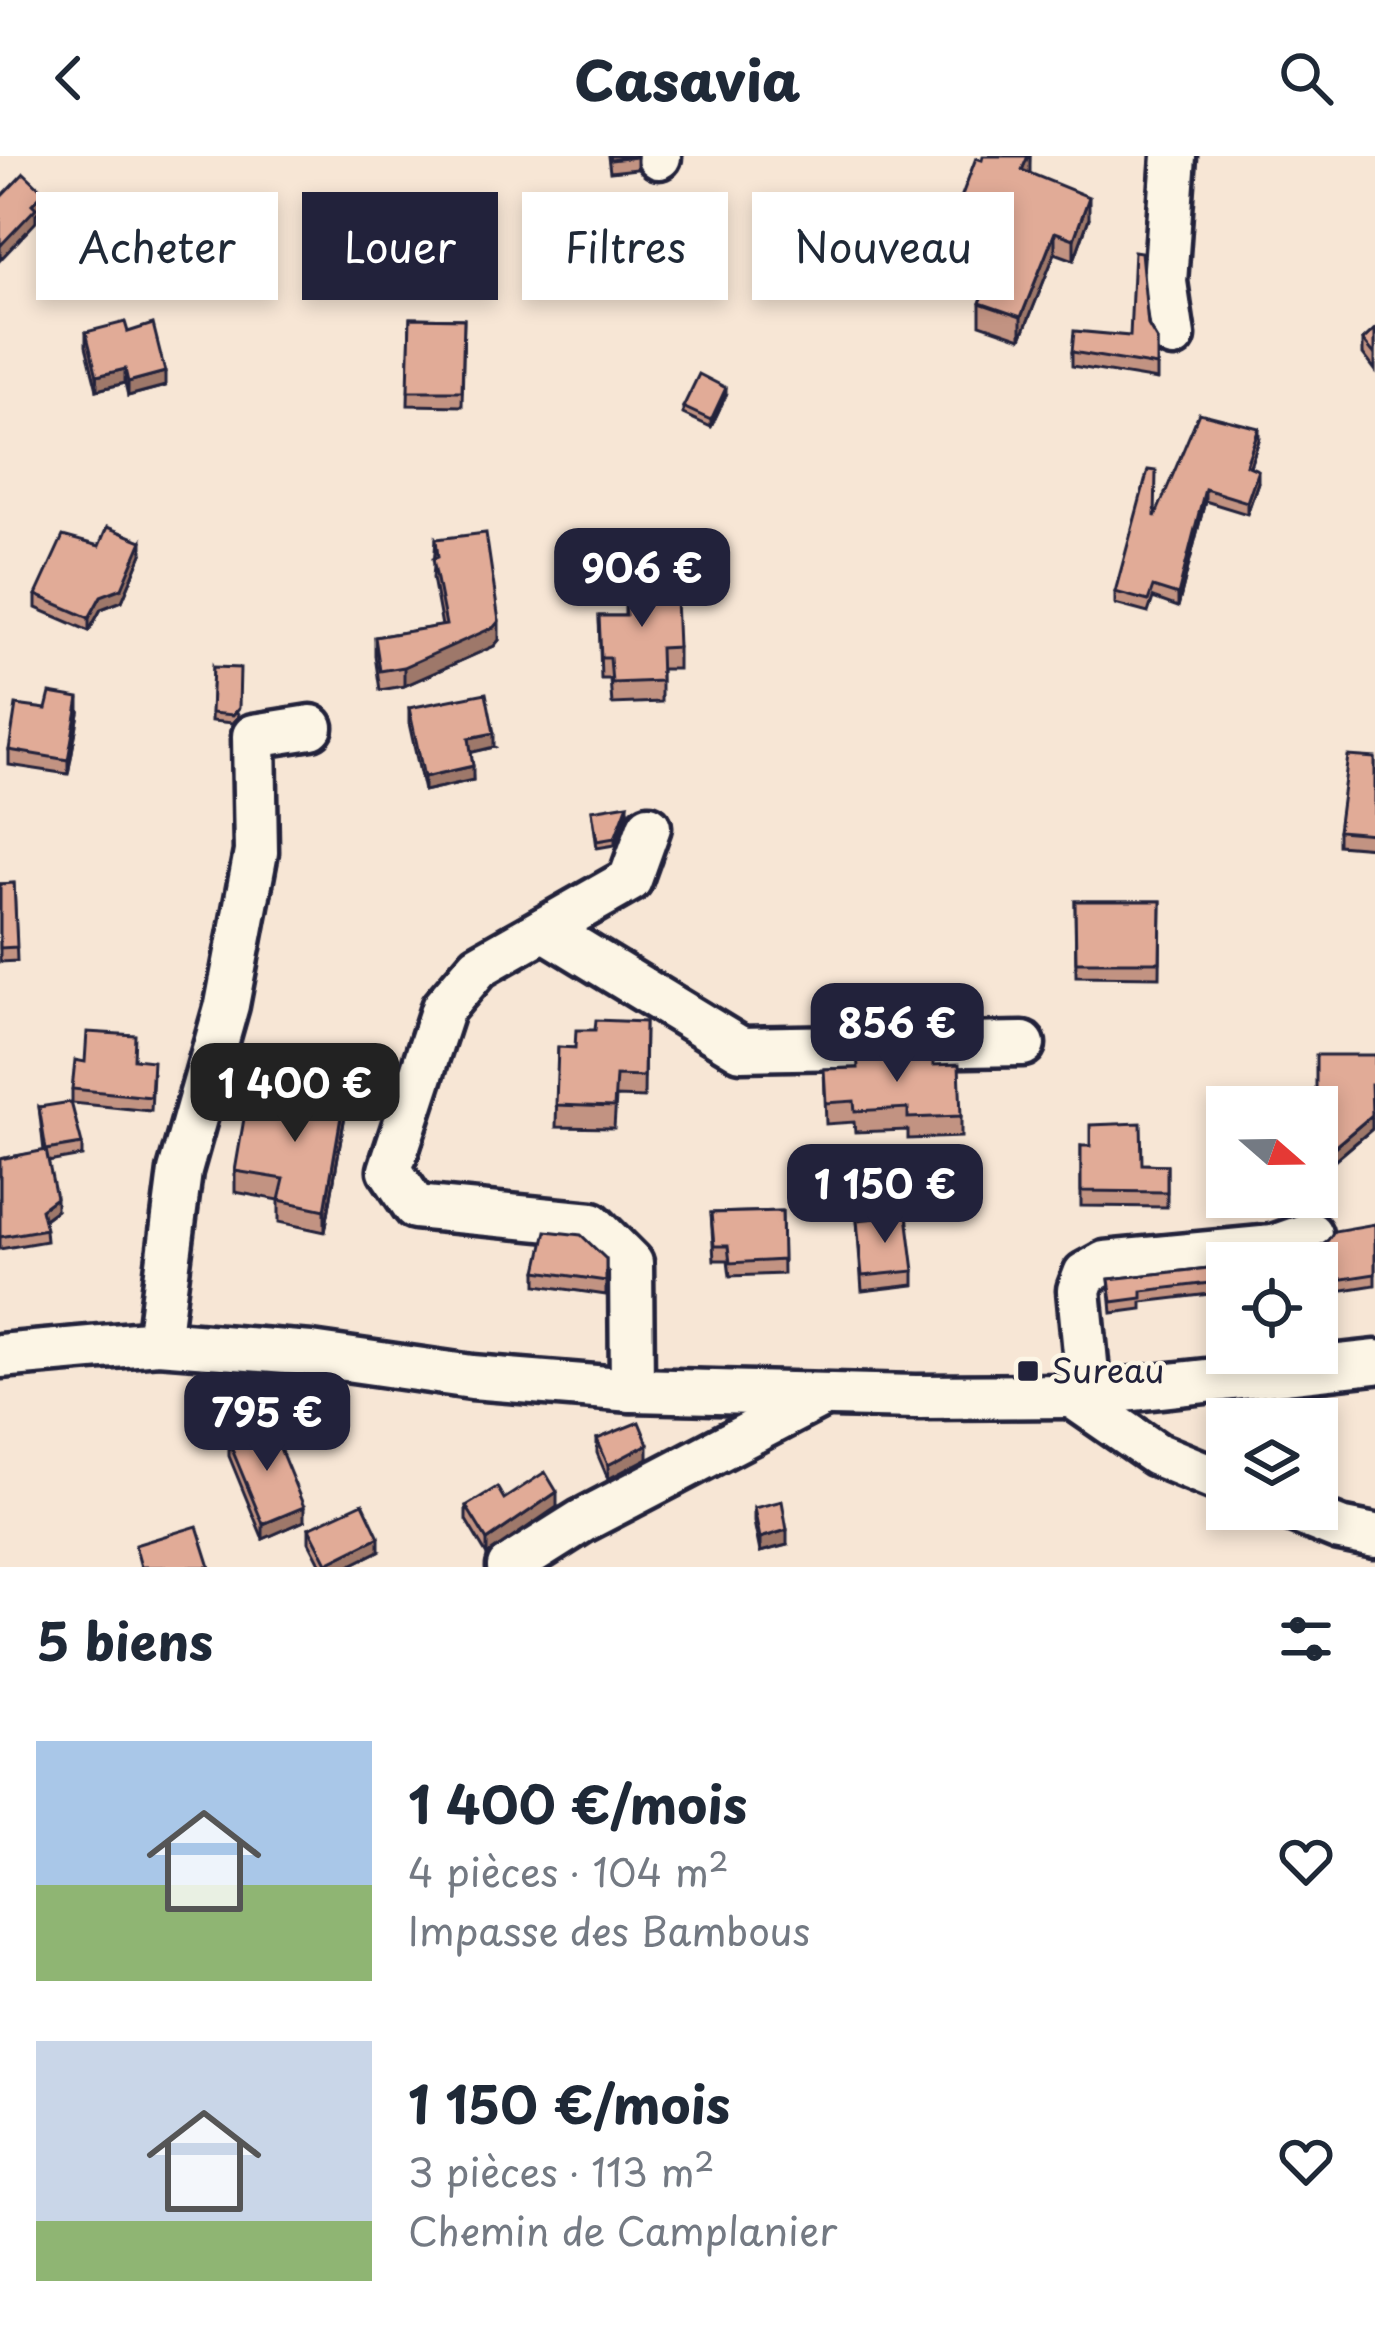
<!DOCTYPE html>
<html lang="fr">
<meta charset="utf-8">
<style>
body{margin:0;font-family:"Playpen Sans",sans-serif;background:#f6f6f7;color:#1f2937;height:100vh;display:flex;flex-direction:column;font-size:45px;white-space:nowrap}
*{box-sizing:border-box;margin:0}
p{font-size:39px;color:#747a83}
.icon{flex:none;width:66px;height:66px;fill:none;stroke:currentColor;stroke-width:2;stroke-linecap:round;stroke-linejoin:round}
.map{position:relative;height:1411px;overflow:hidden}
.sheet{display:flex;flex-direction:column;background:#fff;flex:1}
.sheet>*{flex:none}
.banner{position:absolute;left:36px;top:36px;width:1305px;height:108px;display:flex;gap:24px}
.needle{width:78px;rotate:110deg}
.tools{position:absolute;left:1206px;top:930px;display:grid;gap:24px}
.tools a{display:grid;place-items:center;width:132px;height:132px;border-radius:0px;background:#fff;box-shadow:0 6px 18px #0003;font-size:60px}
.price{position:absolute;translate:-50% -102px;padding:0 27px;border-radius:24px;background:#22223b;color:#fff;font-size:39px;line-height:78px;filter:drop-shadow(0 3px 6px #0008)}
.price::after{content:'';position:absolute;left:50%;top:72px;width:36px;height:27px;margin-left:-18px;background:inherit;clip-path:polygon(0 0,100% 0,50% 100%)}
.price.active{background:#222;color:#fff}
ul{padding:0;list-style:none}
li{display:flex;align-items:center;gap:36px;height:300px;padding:0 36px}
li span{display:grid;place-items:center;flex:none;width:336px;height:240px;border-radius:0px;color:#555}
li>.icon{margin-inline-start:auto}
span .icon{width:144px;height:144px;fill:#fffc;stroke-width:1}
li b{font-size:51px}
h2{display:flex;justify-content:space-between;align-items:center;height:144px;padding:0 36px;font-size:51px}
.pill{padding:0 42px;border-radius:0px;background:#fff;box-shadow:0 6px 18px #0003;font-size:42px;line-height:108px}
.pill.active{background:#22223b;color:#fff}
header{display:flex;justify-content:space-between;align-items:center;height:156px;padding:0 36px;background:#fff;font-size:54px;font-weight:800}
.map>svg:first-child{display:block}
</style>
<header><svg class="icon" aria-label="back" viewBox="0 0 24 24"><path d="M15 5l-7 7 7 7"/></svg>Casavia<svg class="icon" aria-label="search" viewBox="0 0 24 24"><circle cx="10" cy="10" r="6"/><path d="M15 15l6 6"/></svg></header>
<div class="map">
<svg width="1375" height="1411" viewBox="0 0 1375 1411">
<rect width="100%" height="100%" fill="#f7e6d5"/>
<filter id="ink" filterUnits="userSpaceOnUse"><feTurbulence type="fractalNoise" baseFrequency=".00833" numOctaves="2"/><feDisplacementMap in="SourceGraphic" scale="24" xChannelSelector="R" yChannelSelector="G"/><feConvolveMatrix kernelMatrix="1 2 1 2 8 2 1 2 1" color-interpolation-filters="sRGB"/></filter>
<g filter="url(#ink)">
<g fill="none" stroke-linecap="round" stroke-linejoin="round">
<defs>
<g id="minor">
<path d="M658,0l1,1"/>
<path d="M1173,180l-8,-54 9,-126"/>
<path d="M544,773l197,120 282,-5"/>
<path d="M158,1186l22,-171 47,-166 29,-153 -2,-116 57,-9"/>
<path d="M0,1200l158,-14 153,12 161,23 160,13 284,7 156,-1 303,-34"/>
<path d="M632,1234l-1,-127 -39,-39 -177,-17 -25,-37 53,-162 36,-42 151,-86 19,-53"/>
<path d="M1089,1238l-10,-104 6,-16 20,-11 168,-16 37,-13"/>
<path d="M1072,1240l84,58 71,29"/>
<path d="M1290,1353l50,20 35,7"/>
<path d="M509,1411l73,-46 236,-123"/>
</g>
</defs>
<!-- minor casing -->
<use href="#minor" stroke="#22223b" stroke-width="51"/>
<!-- minor -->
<use href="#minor" stroke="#fcf5e5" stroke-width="42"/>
</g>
<!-- wall -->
<g fill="#c29382" stroke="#22223b" stroke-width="3">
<path d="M608,0h29v13l-27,3z"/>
<path d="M1030,0l-1,17 60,45 -15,42 -19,-7 -34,85 -41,-14v-21l4,-10 -18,-7v-22l-19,-8v-21l35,-75z"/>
<path d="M410,162l54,1 -2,87 -54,-1z"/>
<path d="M1148,169l9,15v40l-85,-14v-14l58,-16z"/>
<path d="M1375,173v41l-12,-16v-14z"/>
<path d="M86,176h42l37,54 -37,10 -3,-13 -28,7 -11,-44z"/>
<path d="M726,239l-15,32 -28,-13v-7z"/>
<path d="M1259,284l-9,26 8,16 -11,32 -42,-13 -27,106 -25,-9 -5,15 -33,-9v-12l40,-75z"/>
<path d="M436,383l63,101 -5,6 -90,40 -24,4 -5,-34v-19l67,-11 -9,-48z"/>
<path d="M99,390l43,8 -20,47 -21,8 -12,22 -53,-23v-13z"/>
<path d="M625,438l53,53v22h-17v33l-49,2 -2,-25h-9l-2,-63h26z"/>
<path d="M213,511l26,49 -6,7 -22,-2z"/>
<path d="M409,552l85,39 -23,5 2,28 -49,11 -15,-68z"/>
<path d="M79,557l-11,61 -59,-9v-15z"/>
<path d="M1375,602v90l-37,-3v-14z"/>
<path d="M592,654l36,1 -13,34 -18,3z"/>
<path d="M14,727l3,78 -17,1v-78z"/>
<path d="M1075,745h86l-1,76 -84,-1z"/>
<path d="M645,866l-1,76 -28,-1 -2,31 -58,-1 2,-80 17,1 20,-18z"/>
<path d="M1375,899v43h-4l1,31 -40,34 -15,-1v-55h-39v-6h38z"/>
<path d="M134,903l19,15 -2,37 -79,-8v-14l13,-27z"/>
<path d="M933,909l28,51v21l-53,2v-9l-53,2 -1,-10 -28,2 -2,-55z"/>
<path d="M39,951l43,37v12l-34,6 8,48 -12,9 2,22 -46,8v-90l44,-8z"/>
<path d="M345,959l-20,117 -46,-10v-22l-44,-8v-21z"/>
<path d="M1081,990l61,18 25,1v42l-86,-1z"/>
<path d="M782,1055l1,63 -53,2 -2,-16h-14l-3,-47z"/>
<path d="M857,1064l57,51v14l-52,6z"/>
<path d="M1375,1068v61l-57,9 4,42 -5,1v-74l-41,-2 37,-10z"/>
<path d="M606,1103v36l-69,-10v-14z"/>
<path d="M1227,1110v39l-16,1 -1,-12 -68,8v7l-30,4 -3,-34z"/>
<path d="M1324,1243l2,57h-9v-37h-24l-1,-17z"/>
<path d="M597,1283l51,19 -40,21 -11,-26z"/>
<path d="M229,1286l75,79 -41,18 -34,-83z"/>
<path d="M466,1350l91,1 -70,48 -21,-35z"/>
<path d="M754,1352l33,37 -27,7 -6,-30z"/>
<path d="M309,1372l70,23 -32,16h-25l-13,-25z"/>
</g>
<!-- shaded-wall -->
<g fill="#9e786a" stroke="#22223b" stroke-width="3">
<path d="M1028,0h2v16l-8,20v-22z"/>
<path d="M44,36v14l-8,8v8l-36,38v-14l32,-42z"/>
<path d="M1089,41v21l-15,42v-21z"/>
<path d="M1055,76v21l-34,85v-21z"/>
<path d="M125,213v14l-28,7v-14z"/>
<path d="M165,216v14l-37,10v-14z"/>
<path d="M726,232v7l-15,32v-7z"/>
<path d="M1259,272v12l-13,37v-12z"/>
<path d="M1258,314v12l-11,32v-12z"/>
<path d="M1205,333v12l-27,106v-12z"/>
<path d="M142,385v13l-20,47 -21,8 -12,22v-13l12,-22z"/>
<path d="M499,465v19l-5,6 -90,40v-19z"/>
<path d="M79,542v15l-11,61v-14z"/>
<path d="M494,577v14l-25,6v-15z"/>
<path d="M473,610v14l-49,11v-14z"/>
<path d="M628,648v7l-13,34v-7z"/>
<path d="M345,937v22l-20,117v-22z"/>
<path d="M1372,959v14l-40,34v-14z"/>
<path d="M56,1042v12l-15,11v-12z"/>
<path d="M1322,1168v12l-5,1v-11z"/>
<path d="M648,1288v14l-40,21v-14z"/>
<path d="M557,1336v15l-70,48v-15z"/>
<path d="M304,1351v14l-41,18v-15z"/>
<path d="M787,1374v15l-27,7v-14z"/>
<path d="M379,1381v14l-32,16h-20v-4z"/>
</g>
<!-- building -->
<g fill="#e1ab97" stroke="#22223b" stroke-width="3">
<path d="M609,0h28v1l-27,3z"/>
<path d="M983,0h45l-6,14 67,27 -15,42 -19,-7 -34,85 -41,-14 12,-29 -26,-10 6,-18 -25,-11 29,-77 6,2z"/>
<path d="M24,17l20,19 -12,12 4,4 -36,38v-48z"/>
<path d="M1134,95l7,1 7,73 9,15v26l-85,-14 2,-21 56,5z"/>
<path d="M410,162l54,1 -2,72h-54z"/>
<path d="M125,166l3,10 25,-8 12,48 -37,10 -3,-13 -28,7 -11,-44z"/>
<path d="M1375,173v26l-12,-15z"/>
<path d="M699,218l27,14 -15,32 -28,-13z"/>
<path d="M1199,257l60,15 -13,37 12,5 -11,32 -42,-13 -27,106 -25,-8 -5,14 -33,-9 33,-122 8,1 -1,46z"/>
<path d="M107,371l35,14 -20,47 -21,8 -12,22 -53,-23 27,-59 36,10z"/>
<path d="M486,377l13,88 -5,6 -90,40 -24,4 -5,-34 71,-12 -13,-66 5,-2 -2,-18z"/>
<path d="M675,417l3,74 -18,1 1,33 -49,2 -2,-25h-9l-2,-42h27l-1,-22 11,-1 -1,-18z"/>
<path d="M213,511l27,1 -1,40 -6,7 -22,-2z"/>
<path d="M50,537l29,5 -11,62 -59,-10 7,-45 30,4z"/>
<path d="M486,537l8,40 -25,5 4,28 -49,11 -15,-69z"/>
<path d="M1348,600l27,2v76l-37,-3z"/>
<path d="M628,648l-13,34 -18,3 -5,-31z"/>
<path d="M14,727l3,64 -17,1v-64z"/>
<path d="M1075,745h86l-1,61h-84z"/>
<path d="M596,864l49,2 -1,55 -28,-1 -2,31 -58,-2 2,-58 17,1 1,-18h19z"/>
<path d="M87,876l48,3 -1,24 19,2 -2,36 -79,-8 3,-29 10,2z"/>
<path d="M857,897l76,3v9l26,-1 2,52 -53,2v-10l-53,3 -1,-10 -28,2 -2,-34 34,-1z"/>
<path d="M1316,899h59v29h-4l1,31 -40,34h-15v-42h-37l-2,-6h38z"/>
<path d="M297,929l48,8 -20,117 -46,-10 5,-21 -49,-8 11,-64 47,8z"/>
<path d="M71,946l11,42 -36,6 10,48 -15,11 5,20 -46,8v-78l46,-9 -7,-43z"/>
<path d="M1141,967l1,41 25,1v27l-86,-1v-45h9v-21z"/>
<path d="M782,1055l1,49 -53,3 -2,-17h-14l-3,-33z"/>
<path d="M907,1059l7,56 -52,5 -5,-56z"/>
<path d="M1375,1068v50l-58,9v-20h-58l17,-2 37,-10 15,-11 6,-9z"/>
<path d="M546,1075l35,4 25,24v22l-69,-10z"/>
<path d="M1227,1110v28l-16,1 -1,-12 -68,8v7l-30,4 -3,-23z"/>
<path d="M1317,1134l5,34 -5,2z"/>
<path d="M1324,1243l2,43 -9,1v-24h-23l-2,-17z"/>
<path d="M639,1266l9,22 -40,21 -11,-26z"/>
<path d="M270,1268l34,83 -41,17 -34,-82z"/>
<path d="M545,1316l12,20 -70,48 -21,-34 31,-19 7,12z"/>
<path d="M782,1345l5,29 -27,8 -6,-30z"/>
<path d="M363,1347l16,34 -52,26 -18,-35z"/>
<path d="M197,1370l13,41h-69l-6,-22z"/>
</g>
</g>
<!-- markers -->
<rect fill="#22223b" stroke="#fcf5e5" stroke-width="4.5" x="1016" y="1203" width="24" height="24" rx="6"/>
<g text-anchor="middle" stroke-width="9" stroke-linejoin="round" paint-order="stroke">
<!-- poi labels -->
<g font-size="33" fill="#22223b" stroke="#fcf5e5" text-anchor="start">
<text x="1052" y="1227">Sureau</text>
</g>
</g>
</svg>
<div class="tools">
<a><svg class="needle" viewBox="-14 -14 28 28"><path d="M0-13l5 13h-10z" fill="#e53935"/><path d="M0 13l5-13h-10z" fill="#747a83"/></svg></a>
<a><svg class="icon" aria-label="locate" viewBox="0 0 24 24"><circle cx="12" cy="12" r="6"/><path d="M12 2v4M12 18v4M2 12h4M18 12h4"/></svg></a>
<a><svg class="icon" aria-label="layers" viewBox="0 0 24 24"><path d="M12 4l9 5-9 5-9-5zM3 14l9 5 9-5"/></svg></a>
</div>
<b class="price" style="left:642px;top:474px">906 €</b>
<b class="price" style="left:897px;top:929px">856 €</b>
<b class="price active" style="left:295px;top:989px">1 400 €</b>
<b class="price" style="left:885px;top:1090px">1 150 €</b>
<b class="price" style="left:267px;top:1318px">795 €</b>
<div class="banner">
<a class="pill">Acheter</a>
<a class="pill active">Louer</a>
<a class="pill">Filtres</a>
<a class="pill">Nouveau</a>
</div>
</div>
<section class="sheet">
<h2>5 biens<svg class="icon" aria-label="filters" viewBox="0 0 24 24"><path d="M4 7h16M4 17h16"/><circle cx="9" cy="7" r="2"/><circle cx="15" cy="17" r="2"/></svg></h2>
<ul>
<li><span style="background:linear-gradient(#a9c7e8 60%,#8fb573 0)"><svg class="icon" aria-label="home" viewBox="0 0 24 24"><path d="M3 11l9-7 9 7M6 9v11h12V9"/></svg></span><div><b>1 400 €/mois</b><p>4 pièces · 104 m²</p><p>Impasse des Bambous</p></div><svg class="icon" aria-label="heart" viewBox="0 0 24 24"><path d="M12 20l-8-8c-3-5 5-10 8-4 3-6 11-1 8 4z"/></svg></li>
<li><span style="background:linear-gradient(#c9d6e8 75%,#8fb573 0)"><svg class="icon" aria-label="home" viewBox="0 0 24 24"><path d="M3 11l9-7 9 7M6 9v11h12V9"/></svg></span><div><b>1 150 €/mois</b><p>3 pièces · 113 m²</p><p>Chemin de Camplanier</p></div><svg class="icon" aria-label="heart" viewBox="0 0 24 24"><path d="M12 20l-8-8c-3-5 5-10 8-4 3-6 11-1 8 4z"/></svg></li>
</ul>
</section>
